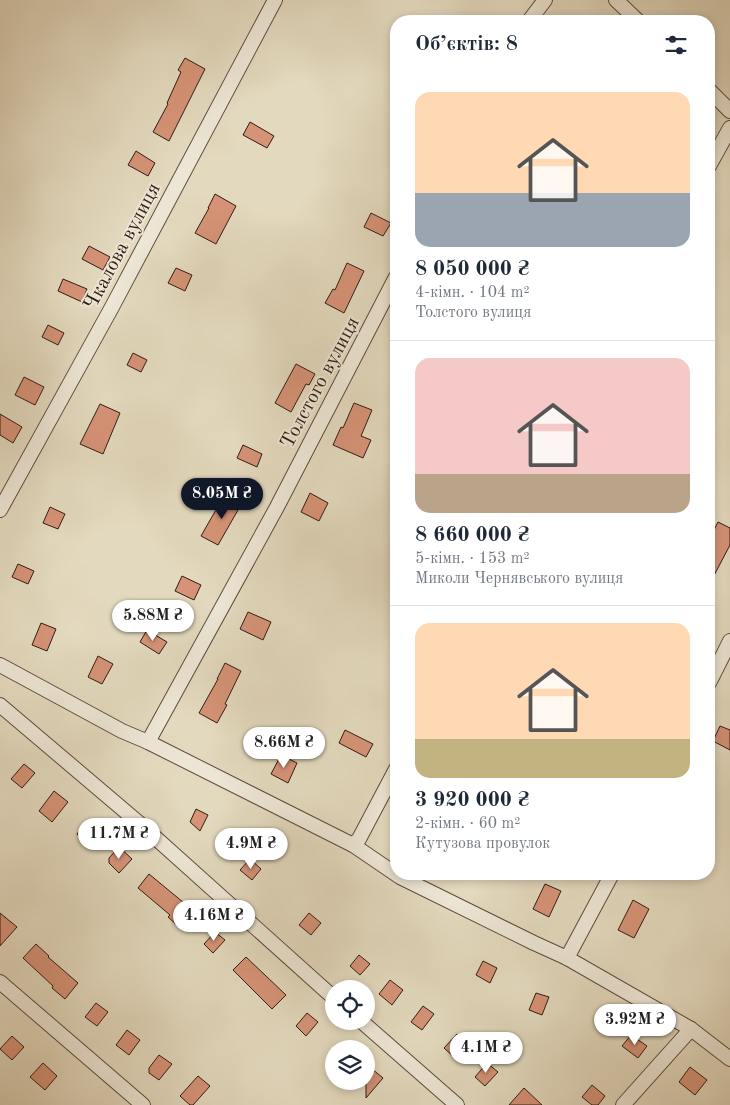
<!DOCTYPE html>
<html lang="uk">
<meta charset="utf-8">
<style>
body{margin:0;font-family:"Old Standard TT",serif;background:#f6f6f7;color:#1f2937;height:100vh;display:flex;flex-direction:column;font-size:19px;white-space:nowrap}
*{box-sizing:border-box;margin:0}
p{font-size:16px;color:#747a83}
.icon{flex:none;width:28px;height:28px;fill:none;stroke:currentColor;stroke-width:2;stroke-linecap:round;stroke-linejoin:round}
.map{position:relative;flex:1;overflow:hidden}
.side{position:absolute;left:390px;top:15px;width:325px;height:865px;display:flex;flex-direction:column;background:#fff;border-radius:20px;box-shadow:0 2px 8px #0003}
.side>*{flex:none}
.controls{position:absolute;left:325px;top:980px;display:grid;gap:10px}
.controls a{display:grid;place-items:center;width:50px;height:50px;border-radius:50%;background:#fff;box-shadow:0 2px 8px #0003;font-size:25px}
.price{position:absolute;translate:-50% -42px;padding:0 11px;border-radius:18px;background:#fff;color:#222;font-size:16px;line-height:32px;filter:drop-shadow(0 1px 2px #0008)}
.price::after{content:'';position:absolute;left:50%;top:30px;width:15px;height:11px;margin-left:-8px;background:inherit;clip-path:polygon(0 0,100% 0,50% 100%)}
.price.current{background:#111827;color:#fff}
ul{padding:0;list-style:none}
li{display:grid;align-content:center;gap:10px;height:265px;padding:0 25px}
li+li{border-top:1px solid #e0e1e3}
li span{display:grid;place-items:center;height:155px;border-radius:15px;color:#555}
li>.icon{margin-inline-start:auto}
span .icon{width:90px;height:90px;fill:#fffc;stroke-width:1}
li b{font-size:21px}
h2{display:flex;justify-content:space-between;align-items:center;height:60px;padding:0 25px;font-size:21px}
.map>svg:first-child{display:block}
</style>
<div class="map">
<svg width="730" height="1105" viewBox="0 0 730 1105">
<rect width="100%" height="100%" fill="#e3d9be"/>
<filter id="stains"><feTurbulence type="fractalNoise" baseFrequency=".004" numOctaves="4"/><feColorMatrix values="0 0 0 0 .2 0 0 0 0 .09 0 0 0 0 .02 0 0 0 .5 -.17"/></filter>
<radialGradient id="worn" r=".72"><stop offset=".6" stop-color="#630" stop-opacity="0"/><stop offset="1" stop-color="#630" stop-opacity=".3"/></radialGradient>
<!-- building -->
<g fill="#d69377" stroke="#301c13">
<path d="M185,58l20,11 -36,72 -16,-9 15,-28 -1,-1 14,-31 -3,-2z"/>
<path d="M250,122l24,14 -7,12 -24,-13z"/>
<path d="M136,151l19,12 -7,13 -20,-11z"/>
<path d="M215,194l21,12 -20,38 -21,-11 14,-25h-1z"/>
<path d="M371,213l20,10 -8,13 -19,-9z"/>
<path d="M89,246l21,11 -7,13 -21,-11z"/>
<path d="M347,263l17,8 -20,42 -19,-10 8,-14 2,1z"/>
<path d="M176,268l16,7 -7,16 -17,-8z"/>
<path d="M63,279l24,10 -5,13 -24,-11z"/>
<path d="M48,325l16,8 -6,12 -16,-8z"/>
<path d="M133,353l14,7 -6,12 -14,-7z"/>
<path d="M296,364l19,10 -6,11 -3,-1 -15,28 -16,-9z"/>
<path d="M24,377l20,10 -9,18 -20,-10z"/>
<path d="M354,403l18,7 -11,26 10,4 -8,18 -30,-13 8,-18 2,1z"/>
<path d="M100,404l20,9 -17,41 -23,-10z"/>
<path d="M0,414l22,13 -9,16 -13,-8z"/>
<path d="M243,445l19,9 -5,13 -20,-9z"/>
<path d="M310,493l18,10 -9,18 -18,-9z"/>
<path d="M225,494l17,9 -24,42 -17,-9z"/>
<path d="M50,507l15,7 -7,15 -15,-6z"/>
<path d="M718,522l12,6v17l-21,40v-45z"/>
<path d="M18,564l16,7 -6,13 -16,-7z"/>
<path d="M182,576l19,9 -7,15 -19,-9z"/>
<path d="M248,612l23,10 -8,18 -23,-11z"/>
<path d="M41,623l15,6 -9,22 -15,-6z"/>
<path d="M147,630l20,12 -8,12 -19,-12z"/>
<path d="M98,656l15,8 -11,20 -14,-7z"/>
<path d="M225,663l16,8 -16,33 2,1 -10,18 -18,-10 19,-34h-1z"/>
<path d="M720,726l10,4v20l-17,-9z"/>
<path d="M345,730l28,14 -7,13 -27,-14z"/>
<path d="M281,755l16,8 -9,20 -17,-9z"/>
<path d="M24,764l11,9 -13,15 -11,-9z"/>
<path d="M54,791l14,11 -16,20 -13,-11z"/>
<path d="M196,809l12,6 -8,16 -10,-9z"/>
<path d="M88,820l13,10 -12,14 -12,-10z"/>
<path d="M119,847l13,12 -13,14 -10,-10v-5z"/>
<path d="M250,859l11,10 -9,11 -12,-10z"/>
<path d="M149,874l46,38 -15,16 -12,-11 2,-2 -32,-27z"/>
<path d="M545,884l16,7 -12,26 -16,-8z"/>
<path d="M633,900l16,9 -15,29 -16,-8z"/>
<path d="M0,913l17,14 -17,19z"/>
<path d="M309,913l12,10 -10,12 -12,-10z"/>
<path d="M215,932l10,8 -12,13 -9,-9z"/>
<path d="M36,944l13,12 -1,1 30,26 -13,16 -13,-11 1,-2 -30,-28z"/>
<path d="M359,955l11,9 -10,11 -10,-9z"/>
<path d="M246,957l40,38 -14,14 -39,-39z"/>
<path d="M483,961l14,7 -7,15 -14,-8z"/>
<path d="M390,980l13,10 -11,15 -13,-11z"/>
<path d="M536,993l13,4 -7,18 -13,-5z"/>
<path d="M96,1003l12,9 -11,14 -12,-9z"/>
<path d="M423,1006l11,8 -12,16 -11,-8z"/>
<path d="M307,1013l11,9 -12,14 -10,-10z"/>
<path d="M127,1030l13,10 -11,15 -13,-10z"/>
<path d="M457,1034l11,11 -12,14 -12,-11z"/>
<path d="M631,1035l16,11 -9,12 -16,-12z"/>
<path d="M12,1036l12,11 -12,13 -12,-11z"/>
<path d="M159,1055l13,9 -13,16 -10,-7v-5z"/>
<path d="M43,1063l14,13 -12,14 -15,-13z"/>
<path d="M487,1063l11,9 -13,14 -10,-9z"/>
<path d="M366,1064l17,14 -17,20z"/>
<path d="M690,1067l17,13 -12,15 -16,-13z"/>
<path d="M198,1076l12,10 -17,19h-3l-10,-9z"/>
<path d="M592,1085l13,11 -7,9h-6l-10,-8z"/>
<path d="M524,1088l18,17h-33z"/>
</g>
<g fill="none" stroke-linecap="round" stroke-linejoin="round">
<defs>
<g id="minor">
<path d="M616,0l22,21"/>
<path d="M529,21l16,-21"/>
<path d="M709,90l21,21"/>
<path d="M709,166l21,-38"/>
<path d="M0,510l112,-203 163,-307"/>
<path d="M0,665l122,66 26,11 205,103 47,32 134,66 33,15 124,71 39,30"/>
<path d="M709,683l21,-42"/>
<path d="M0,705l139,118 195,175"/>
<path d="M148,742l129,-235 119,-230"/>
<path d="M353,845l6,-6 37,-70"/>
<path d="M567,958l45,-84"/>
<path d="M0,982l143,123"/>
<path d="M361,1021l96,84"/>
<path d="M623,1105l68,-76"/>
</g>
</defs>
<!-- minor casing -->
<use href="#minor" stroke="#5d4b3e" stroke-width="16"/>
<!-- minor -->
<use href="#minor" stroke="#ede6d5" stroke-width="14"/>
</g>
<g text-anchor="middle" stroke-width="4" stroke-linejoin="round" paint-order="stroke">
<!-- street labels -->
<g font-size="20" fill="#301c13" stroke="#ede6d5">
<text transform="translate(121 246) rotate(-62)" y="7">Чкалова вулиця</text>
<text transform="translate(319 382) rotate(-62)" y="7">Толстого вулиця</text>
</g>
</g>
<rect width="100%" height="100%" filter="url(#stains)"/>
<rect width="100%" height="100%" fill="url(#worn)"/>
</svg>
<div class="controls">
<a><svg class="icon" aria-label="locate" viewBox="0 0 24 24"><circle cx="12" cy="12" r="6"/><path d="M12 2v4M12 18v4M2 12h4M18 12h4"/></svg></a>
<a><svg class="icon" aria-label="layers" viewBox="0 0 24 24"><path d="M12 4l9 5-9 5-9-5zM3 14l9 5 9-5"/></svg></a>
</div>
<b class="price current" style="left:222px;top:520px">8.05M ₴</b>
<b class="price" style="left:153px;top:642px">5.88M ₴</b>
<b class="price" style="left:284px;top:769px">8.66M ₴</b>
<b class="price" style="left:119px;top:860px">11.7M ₴</b>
<b class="price" style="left:251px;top:870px">4.9M ₴</b>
<b class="price" style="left:214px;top:942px">4.16M ₴</b>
<b class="price" style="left:635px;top:1046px">3.92M ₴</b>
<b class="price" style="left:486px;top:1074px">4.1M ₴</b>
<section class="side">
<h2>Об’єктів: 8<svg class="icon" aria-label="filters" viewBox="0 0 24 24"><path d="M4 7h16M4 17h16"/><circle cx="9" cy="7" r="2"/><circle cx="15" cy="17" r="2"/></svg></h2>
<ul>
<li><span style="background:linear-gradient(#ffd9b3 65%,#9aa5b1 0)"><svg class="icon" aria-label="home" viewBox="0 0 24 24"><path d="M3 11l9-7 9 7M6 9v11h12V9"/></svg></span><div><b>8 050 000 ₴</b><p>4-кімн. · 104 m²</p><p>Толстого вулиця</p></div></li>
<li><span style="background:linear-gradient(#f6c9c9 75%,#b9a48a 0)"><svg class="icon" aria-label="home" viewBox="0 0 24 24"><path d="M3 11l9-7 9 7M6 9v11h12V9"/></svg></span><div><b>8 660 000 ₴</b><p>5-кімн. · 153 m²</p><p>Миколи Чернявського вулиця</p></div></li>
<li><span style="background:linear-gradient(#ffd9b3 75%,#c2b280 0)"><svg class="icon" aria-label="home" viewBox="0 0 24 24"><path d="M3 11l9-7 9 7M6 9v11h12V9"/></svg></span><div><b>3 920 000 ₴</b><p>2-кімн. · 60 m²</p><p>Кутузова провулок</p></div></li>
</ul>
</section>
</div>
